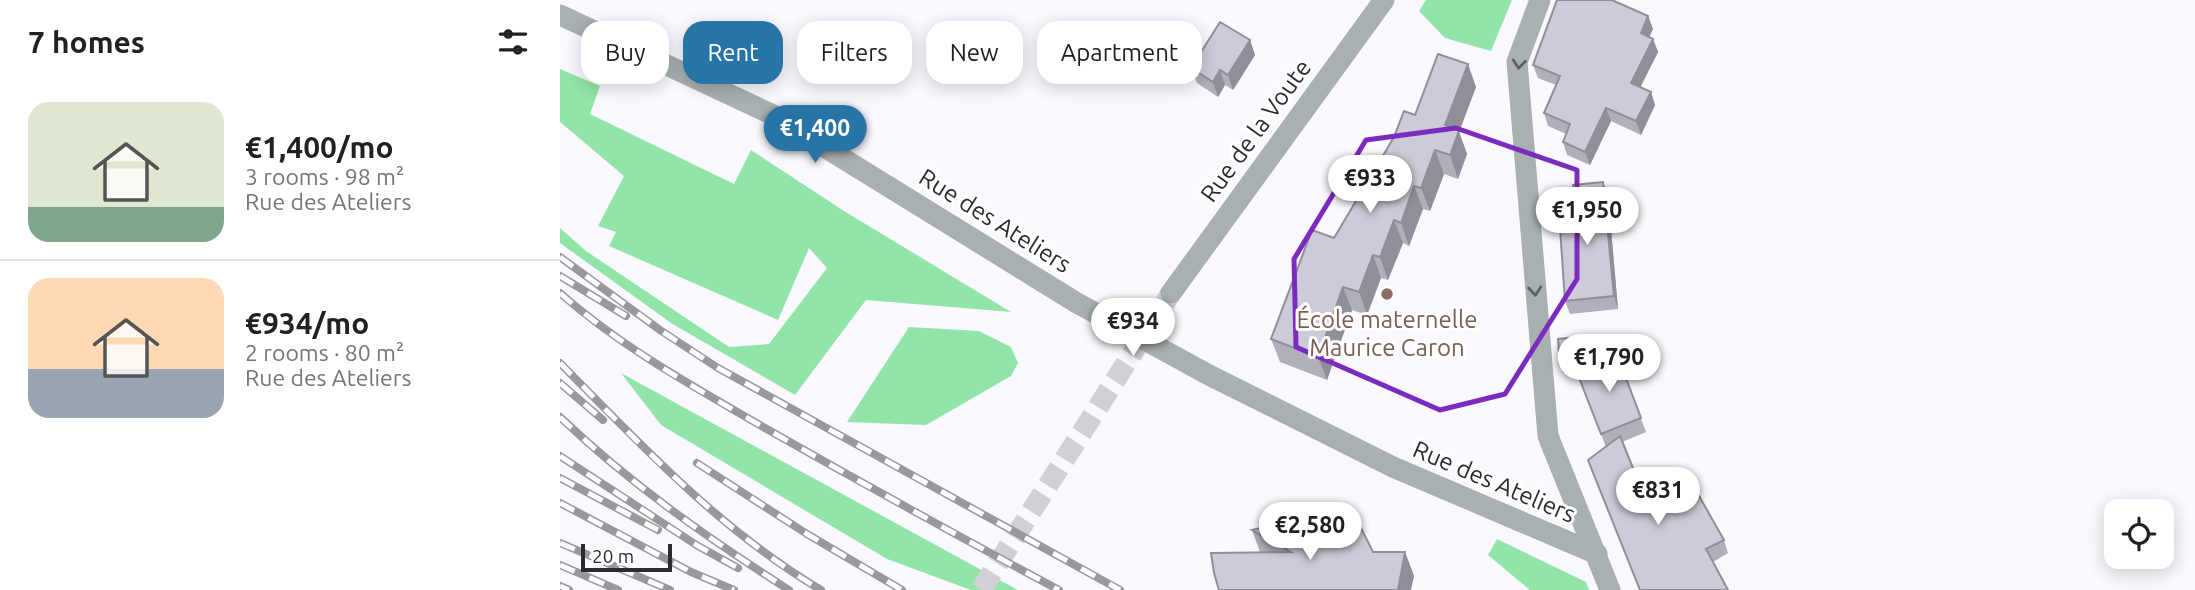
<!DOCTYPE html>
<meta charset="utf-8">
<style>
body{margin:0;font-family:Ubuntu,sans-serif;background:#f2f2f2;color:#202124;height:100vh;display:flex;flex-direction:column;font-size:26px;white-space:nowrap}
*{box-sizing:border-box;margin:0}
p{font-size:23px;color:#757577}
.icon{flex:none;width:38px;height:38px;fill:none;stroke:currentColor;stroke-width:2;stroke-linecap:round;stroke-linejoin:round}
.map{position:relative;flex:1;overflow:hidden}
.sheet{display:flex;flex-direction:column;background:#fff;width:560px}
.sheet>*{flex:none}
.top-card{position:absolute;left:21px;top:21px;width:665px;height:63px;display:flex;gap:14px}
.controls{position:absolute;left:1544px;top:499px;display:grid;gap:14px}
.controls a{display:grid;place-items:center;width:70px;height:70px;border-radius:14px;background:#fff;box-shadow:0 4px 18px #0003;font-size:35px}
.scale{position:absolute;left:21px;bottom:18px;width:91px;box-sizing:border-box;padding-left:7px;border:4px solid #2c2b30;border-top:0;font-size:19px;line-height:24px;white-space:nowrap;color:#2c2b30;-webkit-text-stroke:5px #fff;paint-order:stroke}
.price{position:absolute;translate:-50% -60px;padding:0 16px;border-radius:24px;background:#fff;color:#222;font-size:23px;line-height:46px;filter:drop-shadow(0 2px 4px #0008)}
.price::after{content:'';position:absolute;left:50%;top:42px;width:21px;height:16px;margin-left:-10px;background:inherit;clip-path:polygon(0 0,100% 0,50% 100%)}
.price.active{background:#2774a7;color:#fff}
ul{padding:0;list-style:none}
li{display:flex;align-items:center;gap:21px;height:175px;padding:0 28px}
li+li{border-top:2px solid #e0e0e0}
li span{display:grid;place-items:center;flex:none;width:196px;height:140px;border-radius:21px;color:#555}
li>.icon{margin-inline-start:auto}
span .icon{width:84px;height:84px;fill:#fffc;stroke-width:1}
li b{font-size:30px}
h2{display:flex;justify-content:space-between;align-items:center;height:84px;padding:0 28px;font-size:30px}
.chip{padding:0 24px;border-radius:21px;background:#fff;box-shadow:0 4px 18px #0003;font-size:24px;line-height:63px}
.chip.active{background:#2774a7;color:#fff}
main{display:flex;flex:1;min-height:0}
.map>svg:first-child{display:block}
</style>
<main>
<section class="sheet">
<h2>7 homes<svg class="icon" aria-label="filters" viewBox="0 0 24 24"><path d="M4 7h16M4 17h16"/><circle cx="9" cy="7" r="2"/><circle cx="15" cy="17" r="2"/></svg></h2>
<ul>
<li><span style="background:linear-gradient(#dfe7d0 75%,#7fa58c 0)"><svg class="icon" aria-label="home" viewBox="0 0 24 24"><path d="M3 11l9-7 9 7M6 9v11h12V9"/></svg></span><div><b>€1,400/mo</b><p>3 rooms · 98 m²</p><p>Rue des Ateliers</p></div></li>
<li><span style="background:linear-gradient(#ffd9b3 65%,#9aa5b1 0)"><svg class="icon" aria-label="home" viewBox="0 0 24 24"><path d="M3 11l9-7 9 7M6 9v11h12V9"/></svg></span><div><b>€934/mo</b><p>2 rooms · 80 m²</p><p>Rue des Ateliers</p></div></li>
</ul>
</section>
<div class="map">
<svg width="1635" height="590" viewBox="0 0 1635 590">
<rect width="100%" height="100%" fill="#fbf9ff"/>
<!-- green -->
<g fill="#91e5a9">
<path d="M866,0h86l-21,51 -46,-13 -26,-27z"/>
<path d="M0,69l40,17 -10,28 144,70 17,-34 93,61 167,101 -145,-12 -71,95 -124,-72 -111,-80v-15l26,23 143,96 40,-3 58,-76 -18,-20 -31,72 -169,-74 7,-14 -18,-6 26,-50 -64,-54z"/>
<path d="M349,327l70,4 32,16 7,16 -7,13 -85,49 -79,-3z"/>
<path d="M61,373l397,217h-47l-84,-31 -226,-134z"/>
<path d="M937,539l89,43 3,8h-59l-42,-35z"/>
</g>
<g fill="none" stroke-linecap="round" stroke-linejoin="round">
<!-- street-tunnel -->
<path stroke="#d2d0d6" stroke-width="21" stroke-dasharray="21 10" stroke-linecap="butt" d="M421,590l190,-297"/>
<!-- street -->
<g stroke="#a9b0b2" stroke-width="21">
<path d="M980,0l-23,62 31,374 62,154"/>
<path d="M0,15l211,99 306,189 132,72 184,92 204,87"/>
<path d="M611,293l213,-293"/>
</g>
<defs>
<g id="rail">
<path d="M0,257l100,73 58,38 402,222"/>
<path d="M0,276l66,40"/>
<path d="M0,293c61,54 134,94 205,135 97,55 195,109 294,162"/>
<path d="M0,363c82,83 160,167 261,227"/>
<path d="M0,383l43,37"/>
<path d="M0,417c69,66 149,122 229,173"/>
<path d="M0,456l138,90 40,22"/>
<path d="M137,463l110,71 95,56"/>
<path d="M0,478l98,52"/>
<path d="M0,503l131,69 43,18"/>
<path d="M0,543l110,47"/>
<path d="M0,565l58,25"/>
<path d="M0,586l9,4"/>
</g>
</defs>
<!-- rail casing -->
<use href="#rail" stroke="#99989d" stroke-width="8"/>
<!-- rail -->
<use href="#rail" stroke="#fff" stroke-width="5" stroke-dasharray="16" stroke-linecap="butt"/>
</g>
<!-- wall -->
<g fill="#b1afba">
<path d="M1054,1l34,15 5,13 -4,8 4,2 5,13 -18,35 11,5 4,13 -14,30 -30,-14 -21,44 -23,-10 -4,-13 3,-8 -18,-8 -4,-13 12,-28 -18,-7 -5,-13z"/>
<path d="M690,40l5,15 -22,35 -8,-5 -7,12 -21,-14 -6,-15z"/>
<path d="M916,87l-17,45 8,22 -9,25 -14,-5 -14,37 -7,-2 -14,37 -6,-3 -15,37 -7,-2 -14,37 -15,-5 -25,70 -47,-18 -9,-23 63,-101 81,-123z"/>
<path d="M1048,195l10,114 -48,5 -5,-13 12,-75z"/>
<path d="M1031,344l2,21 22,-16 31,83 -24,10 24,58 78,40 4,13 -15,9 -73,28 -34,-143 -28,-72 6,-4 -21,2 -3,-8z"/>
<path d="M692,530l87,6 34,16h32l9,24 -154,-24z"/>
</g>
<!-- shaded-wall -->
<g fill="#908e97">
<path d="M1088,16l5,13 -8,17 -4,-13z"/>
<path d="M1093,39l5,13 -22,44 -5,-13z"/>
<path d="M690,40l5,15 -22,35 -5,-15z"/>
<path d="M908,64l8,23 -17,45 8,22 -9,25 -8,-24 -5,-30z"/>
<path d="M660,70l5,15 -7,12 -5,-15z"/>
<path d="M1091,92l4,13 -14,30 -5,-14z"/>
<path d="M1046,108l5,13 -21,44 -5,-13z"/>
<path d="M875,150l9,24 -14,37 -9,-23z"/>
<path d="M1043,182l5,13 10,114 -4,-13z"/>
<path d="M854,186l9,23 -14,37 -8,-23z"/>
<path d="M834,220l9,23 -15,37 -8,-23z"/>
<path d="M813,255l8,23 -14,37 -8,-23z"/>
<path d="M783,287l9,23 -25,70 -9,-23z"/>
<path d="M1028,336l3,8 2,27 -3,-8z"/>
<path d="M845,552l9,24 -3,14h-13z"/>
</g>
<!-- building -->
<g fill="#cecbd8" stroke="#908e97" stroke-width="2">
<path d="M997,0h55l36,16 -7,17 12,6 -22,44 20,9 -15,29 -30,-13 -21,44 -22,-10 7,-18 -26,-11 16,-37 -27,-11z"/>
<path d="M660,22l30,18 -22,35 -8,-5 -7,12 -22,-14z"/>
<path d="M878,54l30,10 -23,61 14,6 -9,24 -15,-5 -14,38 -7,-2 -13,37 -7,-3 -14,37 -7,-2 -14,37 -16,-5 -25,70 -47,-18 41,-109 22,8 60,-101 10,-26 11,4z"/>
<path d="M1043,182l11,114 -49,5 -5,-73 17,-2 -4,-41z"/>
<path d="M1028,336l2,27 -30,2 -2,-26z"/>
<path d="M1055,349l26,69 -40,16 -23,-59z"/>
<path d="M1060,436l26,64 26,-22 13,16 9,-7 30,53 -18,9 22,41h-88l-52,-130z"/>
<path d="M740,520l22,4 17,12 21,-10 13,26h32l-7,38h-179l-5,-17 -3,-20 80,-1 -39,-22z"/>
</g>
<!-- one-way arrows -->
<defs><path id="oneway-chevron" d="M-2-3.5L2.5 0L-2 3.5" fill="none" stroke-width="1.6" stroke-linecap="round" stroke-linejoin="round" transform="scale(1.75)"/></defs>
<g stroke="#5e6064">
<use href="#oneway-chevron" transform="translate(959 64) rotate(96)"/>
<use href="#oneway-chevron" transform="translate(975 291) rotate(85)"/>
</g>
<!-- marked area -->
<path fill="none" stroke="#7b2cbf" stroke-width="5" stroke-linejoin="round" d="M896,128l121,42v109l-72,115 -65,16 -144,-63 -2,-88 72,-119z"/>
<!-- markers -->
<circle fill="#8d6e63" stroke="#fff" stroke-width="2.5" cx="827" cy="294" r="7"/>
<g text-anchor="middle" stroke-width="6" stroke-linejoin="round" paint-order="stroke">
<!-- street labels -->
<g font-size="24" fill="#2c2b30" stroke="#fff">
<text transform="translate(696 131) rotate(-54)" y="8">Rue de la Voute</text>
<text transform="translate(435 221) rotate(32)" y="8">Rue des Ateliers</text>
<text transform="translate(934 482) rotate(23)" y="8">Rue des Ateliers</text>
</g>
<!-- education labels -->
<g font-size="24" fill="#785e54" stroke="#fff">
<text x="827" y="328">École maternelle<tspan x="827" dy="28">Maurice Caron</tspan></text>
</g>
</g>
</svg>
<div class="controls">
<a><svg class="icon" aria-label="locate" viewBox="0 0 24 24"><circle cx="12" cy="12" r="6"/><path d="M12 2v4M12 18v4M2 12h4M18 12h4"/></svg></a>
</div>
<div class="scale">20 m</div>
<b class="price active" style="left:255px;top:165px">€1,400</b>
<b class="price" style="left:810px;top:215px">€933</b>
<b class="price" style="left:1027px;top:247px">€1,950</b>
<b class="price" style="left:573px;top:358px">€934</b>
<b class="price" style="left:1049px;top:394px">€1,790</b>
<b class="price" style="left:1098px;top:527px">€831</b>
<b class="price" style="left:750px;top:562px">€2,580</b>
<div class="top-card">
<a class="chip">Buy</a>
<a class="chip active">Rent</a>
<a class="chip">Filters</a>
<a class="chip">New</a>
<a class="chip">Apartment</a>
</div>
</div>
</main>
